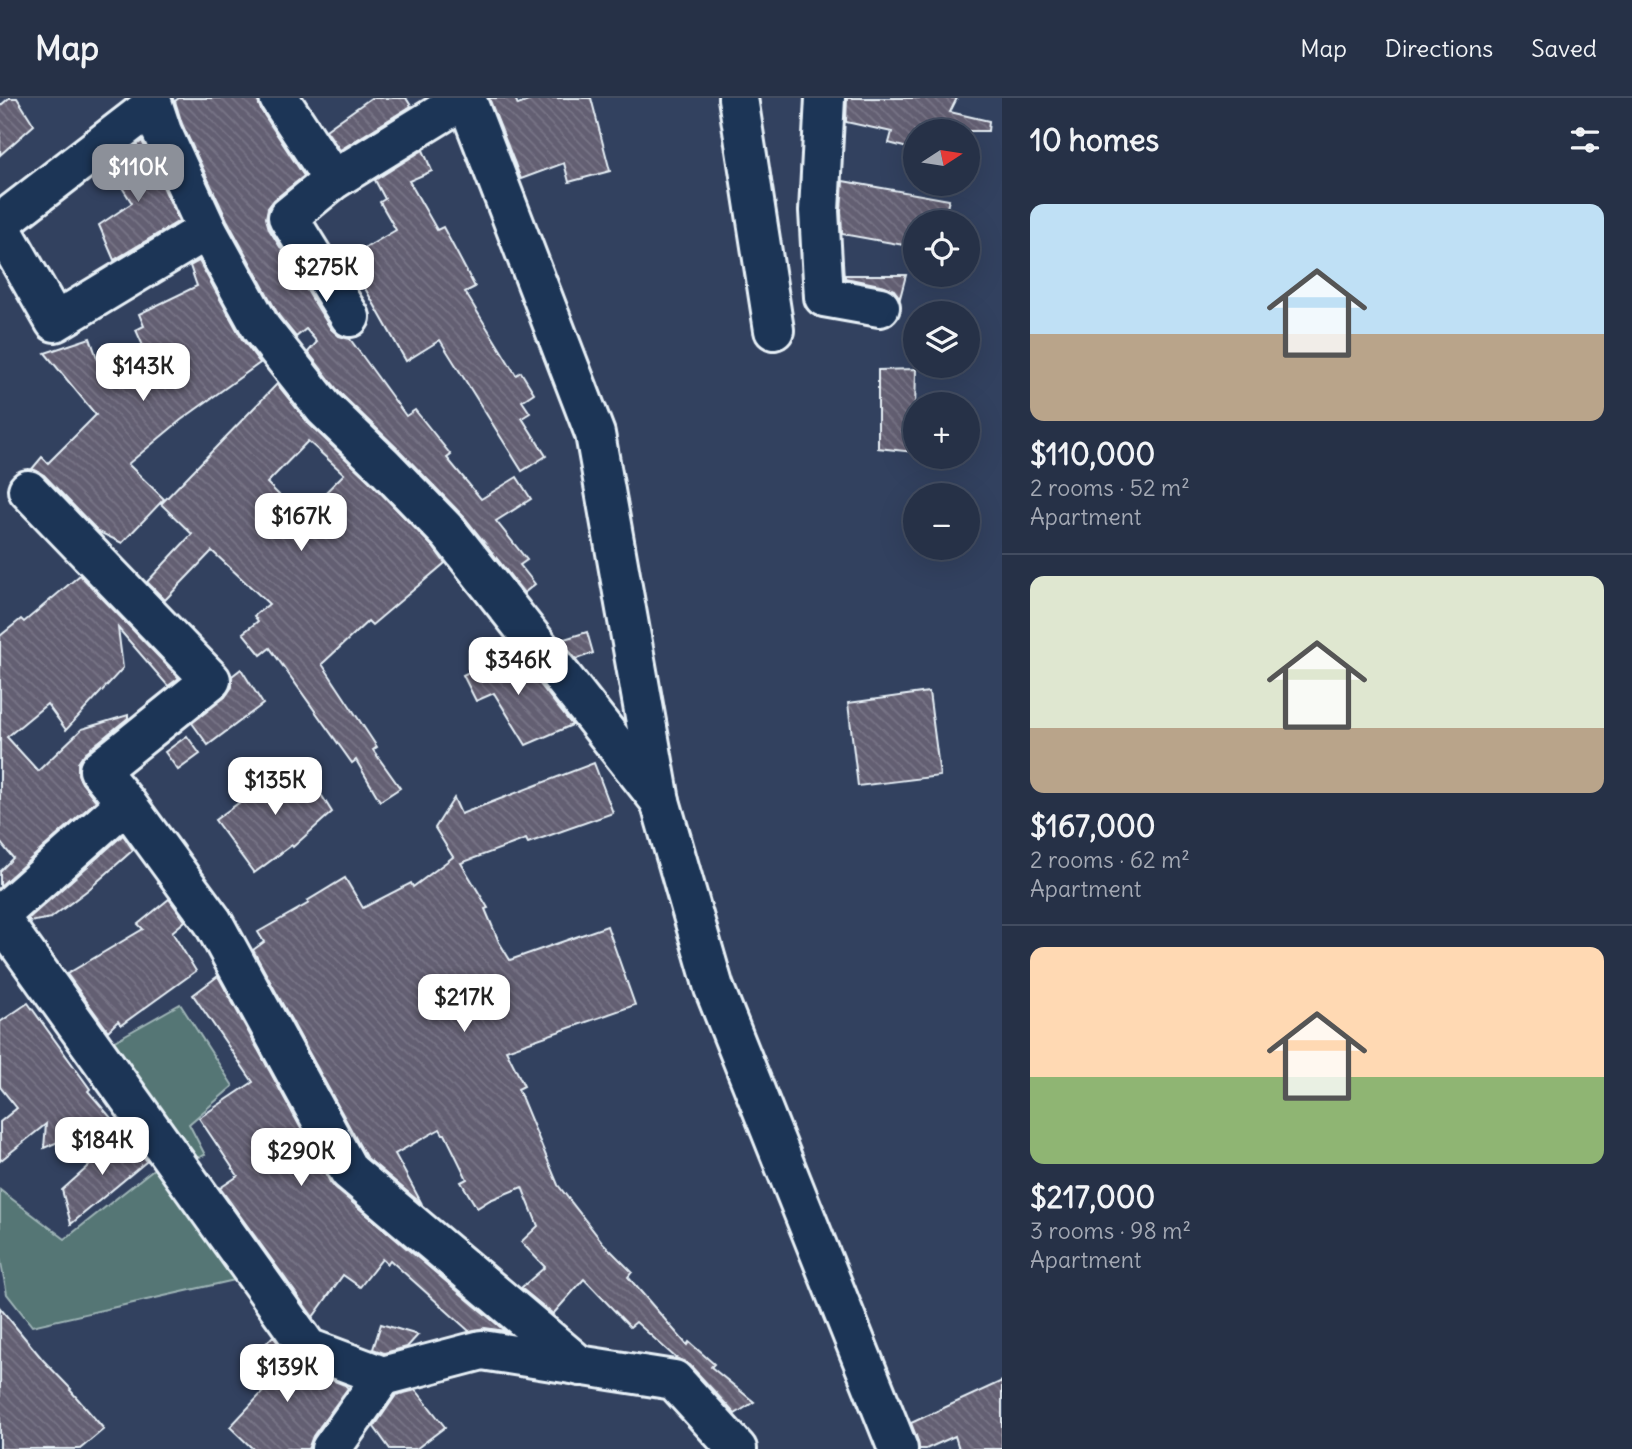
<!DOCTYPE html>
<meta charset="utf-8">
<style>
body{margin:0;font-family:Delius,sans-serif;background:#323d52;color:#f1f3f6;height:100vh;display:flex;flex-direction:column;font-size:26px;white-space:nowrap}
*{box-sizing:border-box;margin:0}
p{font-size:23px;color:#a4a9b4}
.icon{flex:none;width:38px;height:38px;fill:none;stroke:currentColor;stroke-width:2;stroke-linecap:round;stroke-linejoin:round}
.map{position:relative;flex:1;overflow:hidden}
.sheet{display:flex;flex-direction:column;background:#263147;width:630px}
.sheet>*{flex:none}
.needle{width:46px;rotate:78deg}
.tools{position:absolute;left:903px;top:21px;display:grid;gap:14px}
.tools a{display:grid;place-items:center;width:77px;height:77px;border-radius:50%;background:#263147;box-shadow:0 7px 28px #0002,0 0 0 2px #424c60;font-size:35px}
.price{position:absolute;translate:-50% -60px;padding:0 16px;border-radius:14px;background:#fff;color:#222;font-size:23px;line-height:46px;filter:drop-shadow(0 2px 4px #0008)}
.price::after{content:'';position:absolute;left:50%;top:42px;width:21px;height:16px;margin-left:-10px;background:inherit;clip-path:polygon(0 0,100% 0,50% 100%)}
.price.selected{background:#8c9099;color:#fff}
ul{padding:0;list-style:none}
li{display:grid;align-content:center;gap:14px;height:371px;padding:0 28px}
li+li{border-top:2px solid #424c60}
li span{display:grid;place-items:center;height:217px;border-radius:14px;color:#555}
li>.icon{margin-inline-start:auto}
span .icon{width:126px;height:126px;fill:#fffc;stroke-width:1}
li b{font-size:30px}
h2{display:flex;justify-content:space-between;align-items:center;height:84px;padding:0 28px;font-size:30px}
header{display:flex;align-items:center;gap:42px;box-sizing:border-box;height:98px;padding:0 35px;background:#263147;border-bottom:2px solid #424c60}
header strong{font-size:33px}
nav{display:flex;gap:38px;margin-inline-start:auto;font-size:24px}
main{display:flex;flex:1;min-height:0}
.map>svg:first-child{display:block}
</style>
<header>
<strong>Map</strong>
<nav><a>Map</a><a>Directions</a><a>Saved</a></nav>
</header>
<main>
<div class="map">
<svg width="1002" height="1351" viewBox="0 0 1002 1351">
<defs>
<pattern id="building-back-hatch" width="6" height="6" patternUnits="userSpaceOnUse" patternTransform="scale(1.75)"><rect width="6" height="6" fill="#635e72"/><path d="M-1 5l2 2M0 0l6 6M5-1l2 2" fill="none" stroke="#797687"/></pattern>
</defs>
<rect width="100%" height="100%" fill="#32415f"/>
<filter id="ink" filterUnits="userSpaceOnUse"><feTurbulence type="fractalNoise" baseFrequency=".0143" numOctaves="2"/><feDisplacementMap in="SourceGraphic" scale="14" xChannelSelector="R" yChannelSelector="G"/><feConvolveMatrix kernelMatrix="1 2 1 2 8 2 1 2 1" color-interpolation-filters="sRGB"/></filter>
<g filter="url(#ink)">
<!-- green -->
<g fill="#557675" stroke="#9eb4b6" stroke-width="2">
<path d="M180,906l53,82 -44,38 16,31 -14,5 -80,-117z"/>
<path d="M160,1066l79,115 -207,47 -25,-32 -7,-36v-68l65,49z"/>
</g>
<!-- building -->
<g fill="url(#building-back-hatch)" stroke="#e8f1f8" stroke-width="2" fill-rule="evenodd">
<path d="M9,0h8l17,27 -34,30v-49z"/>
<path d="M179,0h78l4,12 43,66 -30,24 -6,8 -2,10 3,11 62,100 8,7 11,3 56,77 9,-6 36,45 -4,3 34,41 36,-22 14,22 -35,22 31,39 -7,5 15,19 -11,9 -59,-75 -65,-67 -60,-58 -32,-41 9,-10 -11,-13 -10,8 -17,-21 -52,-96 -45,-96 -7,-23z"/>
<path d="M371,0h35l5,8 -71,44 -14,-20z"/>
<path d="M489,0h26l3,7 18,-7h55l19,73 -41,11 -5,-19 -43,16z"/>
<path d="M847,0h110l-7,14 39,9 -1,10h-73v19l-26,-7 3,-11 -46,-10z"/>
<path d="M142,43l37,80 -65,39 -15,-35 33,-22 -23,-36z"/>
<path d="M423,52l9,21 -23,10 28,49 6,-3 32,60 -10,5 51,83 5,-3 13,21 -12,8 8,12 -8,5 24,38 -24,15 -82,-131 -34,21 -58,-103 48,-28 -16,-28 5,-3 -10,-19z"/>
<path d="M843,83l106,19 -6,22h-28v25l-73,-13 -1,-23z"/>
<path d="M199,163l43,78 18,24 -79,57 -53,44 36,35 -42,44 -23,-11 -55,-57 -12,-6 10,-12 6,6 48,-48 -51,-62 45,-15 12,34 46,-15 -12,-27 8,-4 -5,-12 58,-28 -7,-20z"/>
<path d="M845,177h61l-6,23 -6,-8 -9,-4 -40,-8z"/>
<path d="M916,271l-2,83 -36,-4v-78z"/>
<path d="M277,286l32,40 60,57 64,66 12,16 -73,62 -4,-4 -46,43 55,83 -4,3 27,38 -20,13 -24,-41 -4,3 -82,-115 -9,7 -18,-22 15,-12 -4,-5 15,-12 -57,-53 -47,49 -18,-18 45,-48 -31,-30zM308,343l36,33 -43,43 -34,-34z"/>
<path d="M80,477l99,103 -11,8 -50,-58 5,40 -57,62 -19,-26 -40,33 31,34 44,-42 46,-14v3l-43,35 -7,10v11l4,9 14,18 -96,85v-15l13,-13 -13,-16v-206l21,-17 3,3z"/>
<path d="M587,534l6,21 -17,6 -15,-19z"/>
<path d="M513,552l59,75 -46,20 -32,-52 -18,8 -13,-26z"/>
<path d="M241,571l22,35 -55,41 -16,-22 33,-26 7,-10v-11z"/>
<path d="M929,594l11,84 -82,10 -10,-83z"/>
<path d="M187,638l13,18 -22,16 -13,-18z"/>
<path d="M297,663h3l32,51 -39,35 -1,-2 -38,28 -39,-53z"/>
<path d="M594,665l19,50 -85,30 -2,-4 -65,24 27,45 -3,1 14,33 11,18 97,-34 28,79 -129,45 18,36 -6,3 40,96 45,58 29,29 -4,5 59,68 2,-3 25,22 -3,3 43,35 -19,12 -45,-49 -14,-7 -40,-36 -6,5 -46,-48 -31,35 -32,-26 24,-21 -24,-25 17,-16 -16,-39 -32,13 -13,8 -16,-26 6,-3 -22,-45h-2l-3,-5 -45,25 27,50 -56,-47 -113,-207 11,-8 -6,-10 51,-29 -2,-2 38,-23 18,30 48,-25 2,4 40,-30 -18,-29 19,-30 7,16z"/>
<path d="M123,737l10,15 -44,39 -38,29 -21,4 -2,-3z"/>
<path d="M169,801l16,22 -13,11 24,39 -75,54 -3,-4 -10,10 -41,-57 76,-45 -5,-5z"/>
<path d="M218,878l112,206 5,6 170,143 -20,-3 -16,3 -79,-71 -3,4 -5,-5 -22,28 -17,-12 -30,42 -93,-129 18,-12 -39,-58 54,-36 -60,-87z"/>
<path d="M28,905l62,86 -2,2 24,28 -68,29 2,-24 -46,37v-39l17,-14 -17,-21v-65z"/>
<path d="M125,1036l22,27 -76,63 -9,-34z"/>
<path d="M0,1210l43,52 28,29 -1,1 34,39 -24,20h-80z"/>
<path d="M381,1226l37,11 -11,12 -23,6 -11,-4z"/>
<path d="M273,1238l17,25 10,7 45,17 3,3 -35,48 -5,13h-55l-23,-22 43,-46 -22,-22z"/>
<path d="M1002,1283v68h-43l-4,-13 -29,13h-7l-1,-8 -7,-18z"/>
<path d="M416,1292l29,37 -29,22h-26l-16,-22 22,-32z"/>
</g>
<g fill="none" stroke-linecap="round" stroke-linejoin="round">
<defs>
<g id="minor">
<path d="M279,0l54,82"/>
<path d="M738,0l36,232"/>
<path d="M825,0l-6,113 5,86 56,10"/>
<path d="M0,125l153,-118 9,27 45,98 54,98 63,80 60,58 65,67 211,268"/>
<path d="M0,128l55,96 152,-92"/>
<path d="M350,219l-62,-100 45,-37 133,-82"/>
<path d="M28,392l183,190 -112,90 27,33 87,119 136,249 231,195"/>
<path d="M0,817l126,-112"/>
<path d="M0,820l308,430 75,28 99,-26 192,30 63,69"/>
<path d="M331,1351l52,-73"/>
</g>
<path id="major" d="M466,0l129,336 65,367 54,187 184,461"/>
</defs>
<!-- minor casing -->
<use href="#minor" stroke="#e8f1f8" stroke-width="44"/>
<!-- major casing -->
<use href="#major" stroke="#e8f1f8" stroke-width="44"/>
<!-- minor -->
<use href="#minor" stroke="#1d3557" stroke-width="38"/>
<!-- major -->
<use href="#major" stroke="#1d3557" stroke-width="38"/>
</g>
</g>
</svg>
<div class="tools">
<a><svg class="needle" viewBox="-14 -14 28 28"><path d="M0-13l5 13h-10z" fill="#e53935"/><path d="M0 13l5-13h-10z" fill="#a4a9b4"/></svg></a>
<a><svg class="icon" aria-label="locate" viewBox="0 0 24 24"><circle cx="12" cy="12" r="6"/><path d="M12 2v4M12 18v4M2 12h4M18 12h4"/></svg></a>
<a><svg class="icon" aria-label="layers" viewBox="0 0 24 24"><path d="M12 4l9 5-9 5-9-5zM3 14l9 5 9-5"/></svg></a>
<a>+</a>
<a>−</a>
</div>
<b class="price selected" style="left:138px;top:106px">$110K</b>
<b class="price" style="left:326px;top:206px">$275K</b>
<b class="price" style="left:143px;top:305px">$143K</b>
<b class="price" style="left:301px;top:455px">$167K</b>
<b class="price" style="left:518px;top:599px">$346K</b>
<b class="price" style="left:275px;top:719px">$135K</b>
<b class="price" style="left:464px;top:936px">$217K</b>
<b class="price" style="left:102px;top:1079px">$184K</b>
<b class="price" style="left:301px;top:1090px">$290K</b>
<b class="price" style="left:287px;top:1306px">$139K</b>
</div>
<section class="sheet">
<h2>10 homes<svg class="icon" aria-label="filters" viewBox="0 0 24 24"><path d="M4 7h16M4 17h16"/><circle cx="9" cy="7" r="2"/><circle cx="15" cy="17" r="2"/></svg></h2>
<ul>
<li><span style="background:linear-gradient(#bfe0f5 60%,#b9a48a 0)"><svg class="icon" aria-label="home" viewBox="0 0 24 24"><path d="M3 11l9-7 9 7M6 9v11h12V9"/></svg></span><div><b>$110,000</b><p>2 rooms · 52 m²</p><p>Apartment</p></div></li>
<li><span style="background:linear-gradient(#dfe7d0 70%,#b9a48a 0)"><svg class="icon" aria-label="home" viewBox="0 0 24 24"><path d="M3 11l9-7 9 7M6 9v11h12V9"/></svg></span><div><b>$167,000</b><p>2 rooms · 62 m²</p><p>Apartment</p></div></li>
<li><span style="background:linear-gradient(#ffd9b3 60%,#8fb573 0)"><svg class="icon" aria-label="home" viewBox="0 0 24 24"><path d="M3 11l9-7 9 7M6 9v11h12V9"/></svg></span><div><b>$217,000</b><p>3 rooms · 98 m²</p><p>Apartment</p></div></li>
</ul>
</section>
</main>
